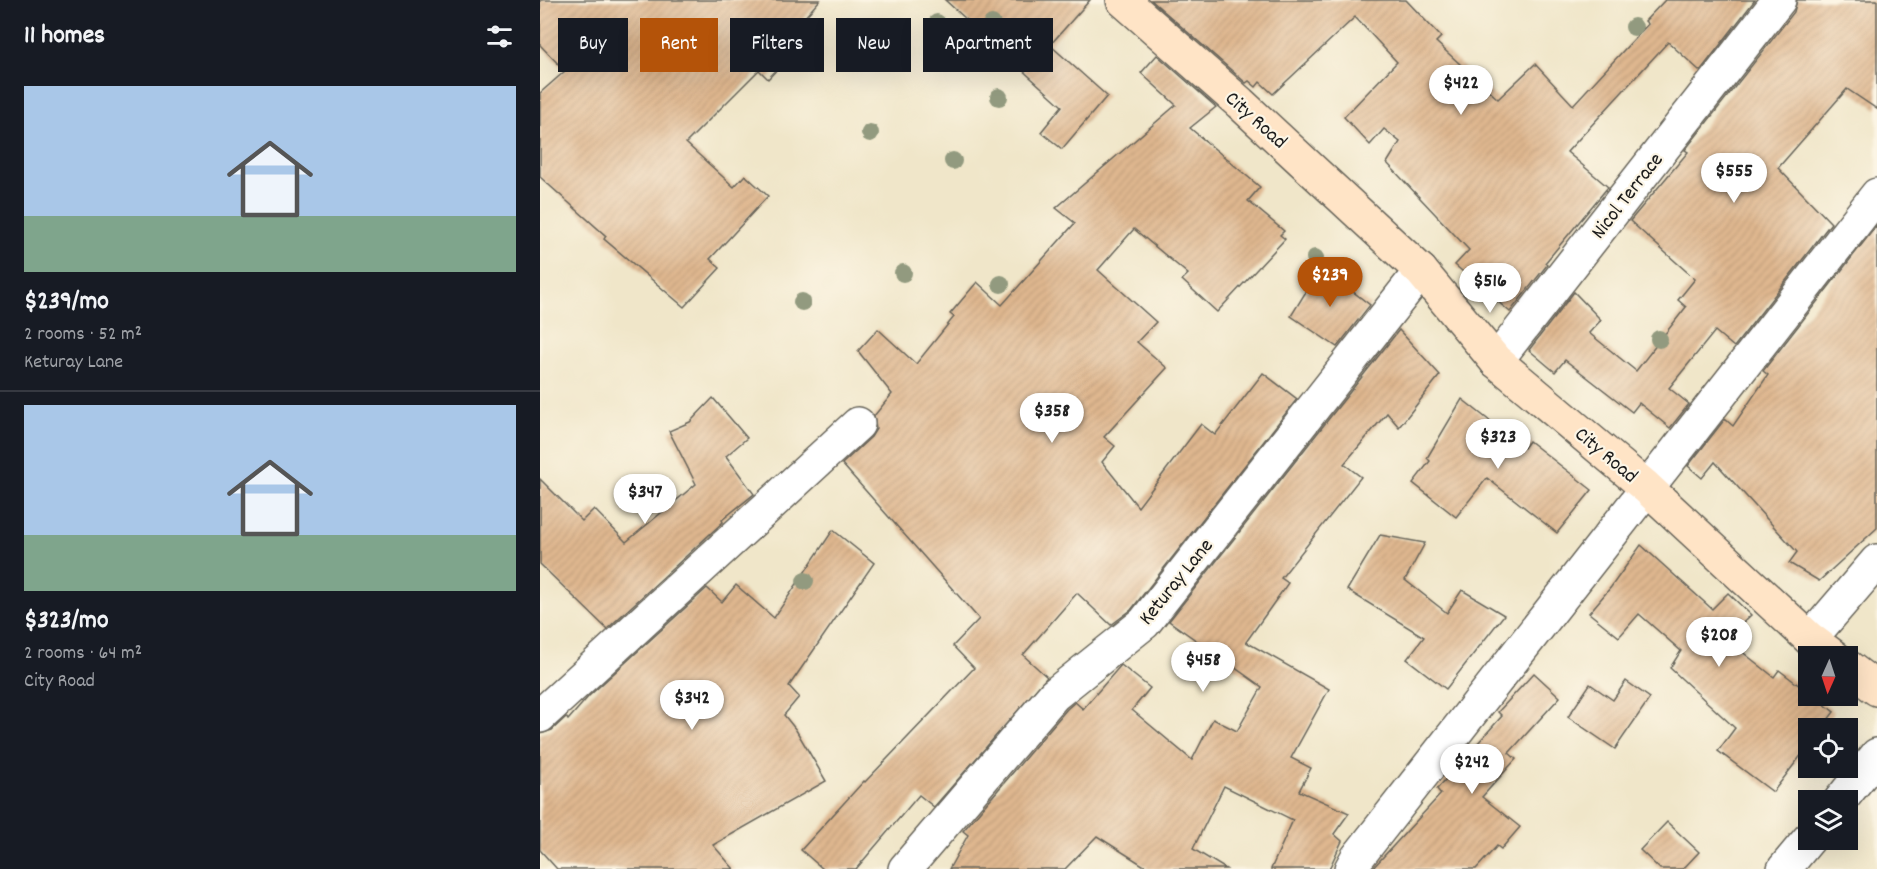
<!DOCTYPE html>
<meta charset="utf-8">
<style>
body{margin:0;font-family:Dekko,sans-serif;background:#242831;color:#f1f3f6;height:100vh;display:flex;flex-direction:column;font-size:22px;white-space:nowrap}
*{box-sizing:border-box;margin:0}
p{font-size:20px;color:#9ea1a6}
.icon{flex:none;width:33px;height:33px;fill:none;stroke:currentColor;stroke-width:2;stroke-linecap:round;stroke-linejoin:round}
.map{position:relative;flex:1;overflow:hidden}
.details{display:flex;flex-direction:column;background:#171b24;width:540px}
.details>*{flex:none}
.guide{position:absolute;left:18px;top:18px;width:570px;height:54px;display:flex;gap:12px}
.needle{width:39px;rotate:183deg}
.controls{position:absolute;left:1258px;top:646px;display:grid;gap:12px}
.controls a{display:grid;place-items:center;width:60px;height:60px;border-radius:0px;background:#171b24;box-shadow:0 6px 24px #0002;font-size:30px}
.price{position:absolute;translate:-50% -51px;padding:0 14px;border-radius:21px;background:#fff;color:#222;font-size:20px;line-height:39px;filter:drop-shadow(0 2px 3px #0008)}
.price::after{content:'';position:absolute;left:50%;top:36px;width:18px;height:14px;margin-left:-9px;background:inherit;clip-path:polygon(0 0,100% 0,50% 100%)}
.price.selected{background:#b45309;color:#fff}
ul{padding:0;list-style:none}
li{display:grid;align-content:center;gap:12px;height:318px;padding:0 24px}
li+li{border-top:2px solid #363941}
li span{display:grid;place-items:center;height:186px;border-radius:0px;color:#555}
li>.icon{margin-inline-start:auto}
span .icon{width:108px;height:108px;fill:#fffc;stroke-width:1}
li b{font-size:26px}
h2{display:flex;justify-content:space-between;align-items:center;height:72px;padding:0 24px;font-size:26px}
.pill{padding:0 21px;border-radius:0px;background:#171b24;box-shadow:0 6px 24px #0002;font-size:21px;line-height:54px}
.pill.selected{background:#b45309;color:#fff}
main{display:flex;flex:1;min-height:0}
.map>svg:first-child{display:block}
</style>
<main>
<section class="details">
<h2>11 homes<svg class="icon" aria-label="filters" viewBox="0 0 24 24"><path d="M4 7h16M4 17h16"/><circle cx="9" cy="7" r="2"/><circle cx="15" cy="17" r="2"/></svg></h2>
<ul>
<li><span style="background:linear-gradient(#a9c7e8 70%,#7fa58c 0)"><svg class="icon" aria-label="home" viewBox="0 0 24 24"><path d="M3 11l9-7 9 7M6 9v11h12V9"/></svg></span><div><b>$239/mo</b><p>2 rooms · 52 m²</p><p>Keturay Lane</p></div></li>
<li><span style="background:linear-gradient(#a9c7e8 70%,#7fa58c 0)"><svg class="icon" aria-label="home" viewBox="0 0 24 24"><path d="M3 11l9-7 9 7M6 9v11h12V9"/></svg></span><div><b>$323/mo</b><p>2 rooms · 64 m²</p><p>City Road</p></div></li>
</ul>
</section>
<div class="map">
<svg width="1337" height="869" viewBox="0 0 1337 869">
<defs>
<pattern id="building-hatch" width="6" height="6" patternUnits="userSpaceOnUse" patternTransform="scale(1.5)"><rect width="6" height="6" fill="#dfb78f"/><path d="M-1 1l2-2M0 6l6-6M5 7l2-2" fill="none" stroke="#bf9d7b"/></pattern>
</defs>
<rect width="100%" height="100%" fill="#fcf5e5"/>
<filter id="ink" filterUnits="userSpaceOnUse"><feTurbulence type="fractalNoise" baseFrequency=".0167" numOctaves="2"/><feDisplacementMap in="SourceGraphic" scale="12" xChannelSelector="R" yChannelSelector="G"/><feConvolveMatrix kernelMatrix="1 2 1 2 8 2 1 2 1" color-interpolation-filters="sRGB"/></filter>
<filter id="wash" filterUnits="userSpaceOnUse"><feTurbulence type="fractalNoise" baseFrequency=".008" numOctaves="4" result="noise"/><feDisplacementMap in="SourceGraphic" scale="24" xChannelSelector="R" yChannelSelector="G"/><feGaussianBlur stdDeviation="1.35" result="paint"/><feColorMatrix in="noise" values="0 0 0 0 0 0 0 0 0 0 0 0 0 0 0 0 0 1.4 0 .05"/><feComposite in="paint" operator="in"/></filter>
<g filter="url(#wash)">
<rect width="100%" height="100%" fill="#f0e6c9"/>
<g id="blocks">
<!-- building -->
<g fill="url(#building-hatch)">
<path d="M0,0h280l-31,35 11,10 -32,34 -9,-9 -73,73 48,44 11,-12 23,21 -58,63 10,9 -36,39 -80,-68 2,-3 -66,-59v-84l25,-22 -25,-26z"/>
<path d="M405,0h145l-40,45 57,51 -45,53 -21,-17 21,-26z"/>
<path d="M611,0h255l35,37 -5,5 62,57 37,-35 38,41 75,-81 -3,-3 20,-21h90l-55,71 -32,-29 -101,110 41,35 -63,76 2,2 -37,47 -55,-47 14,-15 -82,-87 13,-21 -16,-13 -14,16 -26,-28 53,-55 -42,-45 -82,77 -13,-12 -4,5 -7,-6 -3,2z"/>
<path d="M1257,0h80v109l-30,-20 -69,79 53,55 -97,124 -19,-16 -46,57 20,16 -19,24 -31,-25 -7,9 -67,-52 -10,12 -26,-22 45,-58 27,28 -12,13 47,38 50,-64 -8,-7 17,-21 -65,-58 58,-69 -3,-2 109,-138z"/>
<path d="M617,55l59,52 -26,21 70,59 -12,14 36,30 -4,4 5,4 -68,73 -35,-32 6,-6 -54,-45 -36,41 58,52 -19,20 30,26 -63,69 11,9 -13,16 36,45 63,-83 14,11 48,-62 34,26 -166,211 -20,15 -34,-32 -54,62 24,22 -113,130 -15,-12 -63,74h-33l-22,-19 63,-69 1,1 109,-114 -21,-22 26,-27 -137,-155 29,-27 5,-8 -2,-13 18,-22 -34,-43 20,-22 38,35 38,-47 -4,-3 27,-32 25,23 73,-82 -19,-15 120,-103 -35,-32z"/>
<path d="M1337,225v303l-58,53 -30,-18 8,-11 -82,-90 -13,16 -14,-12 37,-47 8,7 35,-51 -5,-4z"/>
<path d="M781,267l49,38 -33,42 -46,-31z"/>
<path d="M859,330l41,45 -41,52 -12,-14 -43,51 17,13 -80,101 7,5 -42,59 83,47 -38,69 20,10 -12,23 50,22 -15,21 8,7 -13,28h-58l22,-49 -69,-34 -31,63 33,20h-77l-52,-33 -32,33h-116l19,-34 -5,-4 104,-122 8,-7 8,7 38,-44 29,23 -18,22 60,50 21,-41 24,12 25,-44 -93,-66z"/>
<path d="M173,398l34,40 -21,18 28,38 -32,26 1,2 -116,107 -67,-65v-85l42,42 12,-12 32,33 70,-58 -27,-53 21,-9z"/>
<path d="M922,399l62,49 5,-7 63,49 -35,43 -70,-55 -31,39 -43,-34 17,-22 -3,-3z"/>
<path d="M293,530l41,33 -85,123 10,11 -15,18 12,15 30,51 -113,64 21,24h-177l-17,-19v-116l12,-4 14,-13 2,3 21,-24 118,-108 15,14 14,-17 38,33z"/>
<path d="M840,535l45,8 -20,37 42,33 15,-23 42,25 -58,74 -39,-30 17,-22 -77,-47z"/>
<path d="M1101,545l71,64 16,-16 23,22 -25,24 48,38 5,-7 30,23v3h5l20,16 -13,17h-12v16l-36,47 -55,-41 17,-23 -65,-60 11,-17 -42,-37 -20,23 -30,-24 22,-26z"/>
<path d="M994,673l26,24 -51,56 7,6 -34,38 38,30 -19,22 -4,-3 -21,23h-104l69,-75 -4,-5 65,-73 -4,-4z"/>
<path d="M1086,681l24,17 -35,51 -47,-32 22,-33 23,16z"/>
<path d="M1127,822l32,30 -16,17h-23l-20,-19z"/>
</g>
</g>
</g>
<g filter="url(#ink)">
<use href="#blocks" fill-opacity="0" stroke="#666359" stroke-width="1.5"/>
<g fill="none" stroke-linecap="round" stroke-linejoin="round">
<defs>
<g id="street">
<path d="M956,361l283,-361"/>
<path d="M1270,639l67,-78"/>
<path d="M0,716l318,-292"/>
<path d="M1300,801l37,-46"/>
<path d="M365,869l149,-174 90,-72 277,-352"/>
<path d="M811,869l6,-11 520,-663"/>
<path d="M1244,869l25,-30"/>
</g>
<g id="secondary">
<path d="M583,0l117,103 181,168 75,90 150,126 164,152 24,18"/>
<path d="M1308,667l29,22"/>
</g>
</defs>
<!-- street casing -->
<use href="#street" stroke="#666359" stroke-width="36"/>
<!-- secondary casing -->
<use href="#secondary" stroke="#666359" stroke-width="36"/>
<!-- street -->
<use href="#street" stroke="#fff" stroke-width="33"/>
<!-- secondary -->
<use href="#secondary" stroke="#ffe4c6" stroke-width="33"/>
</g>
<!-- trees -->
<g fill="#929a7f">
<circle cx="397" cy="23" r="9"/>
<circle cx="452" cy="24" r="9"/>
<circle cx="1094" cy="27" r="9"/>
<circle cx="459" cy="97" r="9"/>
<circle cx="330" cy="133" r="9"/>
<circle cx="413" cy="161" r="9"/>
<circle cx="775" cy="258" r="9"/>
<circle cx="363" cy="273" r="9"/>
<circle cx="461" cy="284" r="9"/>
<circle cx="262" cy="302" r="9"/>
<circle cx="1119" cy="339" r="9"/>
<circle cx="265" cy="581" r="9"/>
</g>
</g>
<g text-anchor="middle" stroke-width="4.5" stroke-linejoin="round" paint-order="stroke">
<!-- street labels -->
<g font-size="21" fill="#1c1c1c" stroke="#fcf5e5">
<text transform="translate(717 119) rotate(42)" y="7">City Road</text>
<text transform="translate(1086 195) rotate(-52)" y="7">Nicol Terrace</text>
<text transform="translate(1067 454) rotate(40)" y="7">City Road</text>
<text transform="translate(635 581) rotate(-51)" y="7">Keturay Lane</text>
</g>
</g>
</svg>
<div class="controls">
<a><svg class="needle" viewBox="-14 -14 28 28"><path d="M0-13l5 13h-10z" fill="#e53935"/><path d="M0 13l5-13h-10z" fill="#9ea1a6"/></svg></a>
<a><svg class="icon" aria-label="locate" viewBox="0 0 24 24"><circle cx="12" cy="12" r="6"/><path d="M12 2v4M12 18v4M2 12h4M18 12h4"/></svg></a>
<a><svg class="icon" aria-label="layers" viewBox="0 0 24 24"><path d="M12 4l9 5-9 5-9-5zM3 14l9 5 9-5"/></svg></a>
</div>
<b class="price" style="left:921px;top:116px">$422</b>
<b class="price" style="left:1194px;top:204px">$555</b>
<b class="price selected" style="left:790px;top:308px">$239</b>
<b class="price" style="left:950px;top:314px">$516</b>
<b class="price" style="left:512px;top:444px">$358</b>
<b class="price" style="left:958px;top:470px">$323</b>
<b class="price" style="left:105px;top:525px">$347</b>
<b class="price" style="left:1179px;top:668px">$208</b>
<b class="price" style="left:663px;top:693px">$458</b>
<b class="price" style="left:152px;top:731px">$342</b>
<b class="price" style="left:932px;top:795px">$242</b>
<div class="guide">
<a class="pill">Buy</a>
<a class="pill selected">Rent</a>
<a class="pill">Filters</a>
<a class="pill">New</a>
<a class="pill">Apartment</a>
</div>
</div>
</main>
